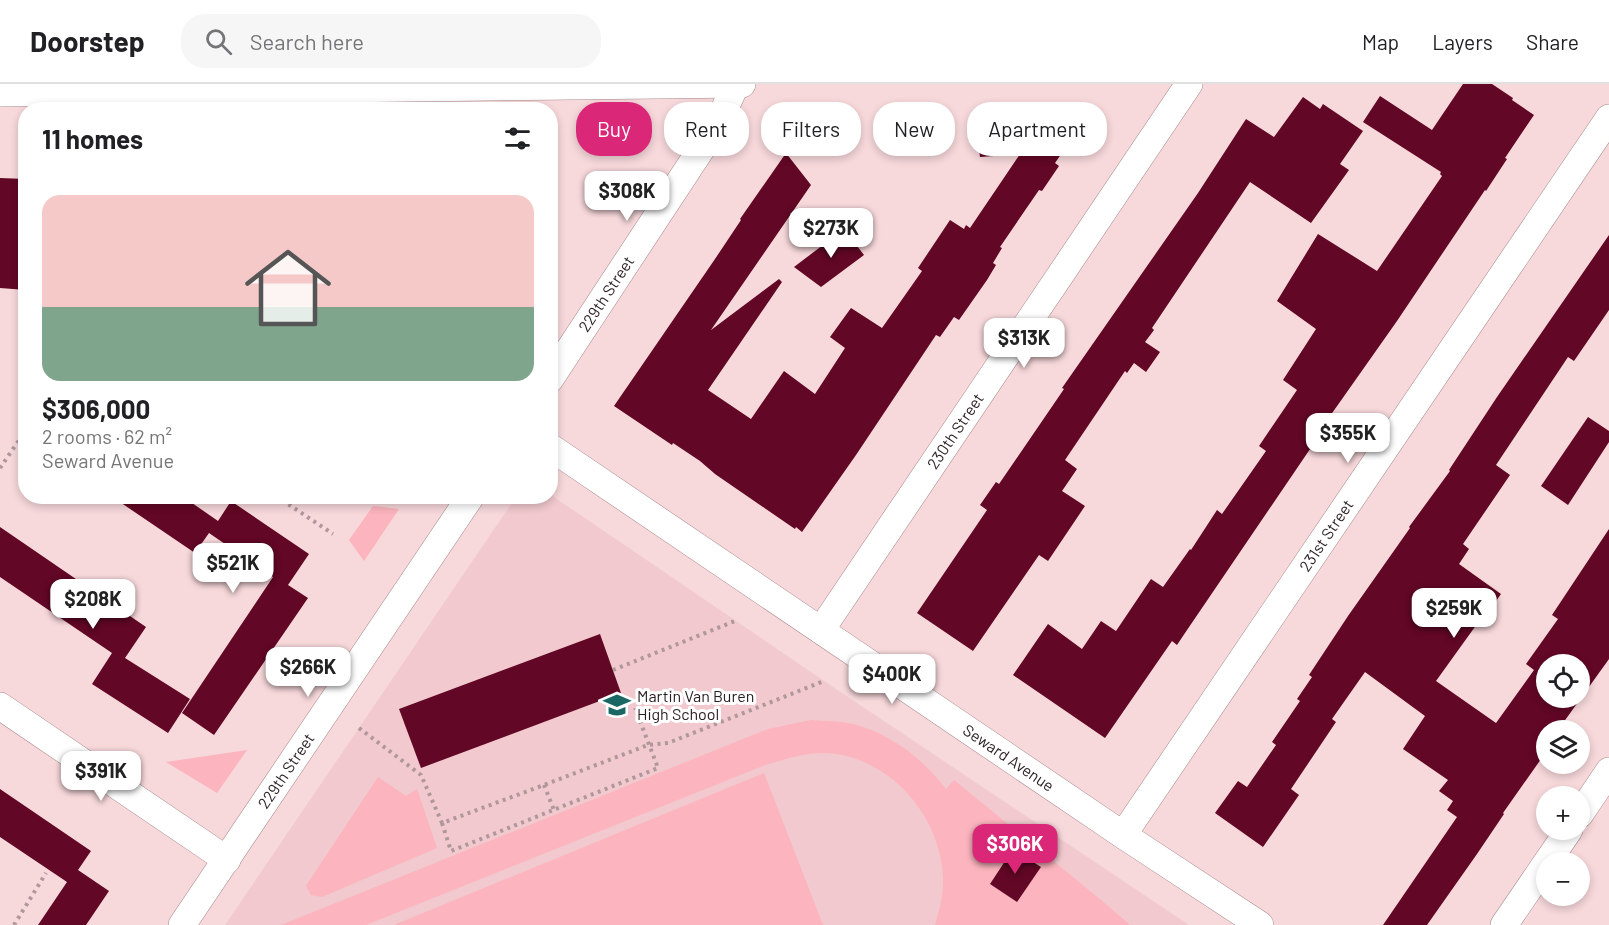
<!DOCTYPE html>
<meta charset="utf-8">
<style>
body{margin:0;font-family:Barlow,sans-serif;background:#f6f6f6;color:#202124;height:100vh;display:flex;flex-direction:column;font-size:22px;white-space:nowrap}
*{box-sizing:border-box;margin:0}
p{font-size:20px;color:#757577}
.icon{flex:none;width:33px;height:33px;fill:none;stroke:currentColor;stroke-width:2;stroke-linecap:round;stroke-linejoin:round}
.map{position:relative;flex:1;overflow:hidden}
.drawer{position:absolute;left:18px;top:18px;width:540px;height:402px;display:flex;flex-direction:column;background:#fff;border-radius:24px;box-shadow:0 3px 9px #0003}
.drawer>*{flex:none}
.guide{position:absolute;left:576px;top:18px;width:570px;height:54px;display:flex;gap:12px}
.buttons{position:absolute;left:1536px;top:570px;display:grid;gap:12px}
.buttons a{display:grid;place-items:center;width:54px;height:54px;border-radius:50%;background:#fff;box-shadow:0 3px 9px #0003;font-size:30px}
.price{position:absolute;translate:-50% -51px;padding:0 14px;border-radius:12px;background:#fff;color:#222;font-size:20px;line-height:39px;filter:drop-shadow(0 2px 3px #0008)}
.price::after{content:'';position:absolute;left:50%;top:36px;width:18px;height:14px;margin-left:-9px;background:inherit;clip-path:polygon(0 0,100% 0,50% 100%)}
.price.on{background:#db2777;color:#fff}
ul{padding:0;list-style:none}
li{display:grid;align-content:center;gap:12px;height:318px;padding:0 24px}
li+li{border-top:2px solid #e0e0e0}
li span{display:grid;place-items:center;height:186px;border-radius:18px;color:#555}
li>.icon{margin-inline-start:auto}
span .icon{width:108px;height:108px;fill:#fffc;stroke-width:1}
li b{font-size:26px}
h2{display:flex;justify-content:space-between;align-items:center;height:72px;padding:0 24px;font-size:26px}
.tag{padding:0 21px;border-radius:24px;background:#fff;box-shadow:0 3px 9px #0003;font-size:21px;line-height:54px}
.tag.on{background:#db2777;color:#fff}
header{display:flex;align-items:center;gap:36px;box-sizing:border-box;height:84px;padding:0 30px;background:#fff;border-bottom:2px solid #e0e0e0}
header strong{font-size:28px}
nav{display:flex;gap:33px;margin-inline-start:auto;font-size:21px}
.search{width:420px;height:54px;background:#f6f6f6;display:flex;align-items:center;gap:15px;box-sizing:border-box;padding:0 21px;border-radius:24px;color:#757577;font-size:22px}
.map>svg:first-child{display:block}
</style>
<header>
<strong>Doorstep</strong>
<div class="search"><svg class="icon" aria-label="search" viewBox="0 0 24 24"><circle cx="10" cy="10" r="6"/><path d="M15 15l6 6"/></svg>Search here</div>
<nav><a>Map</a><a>Layers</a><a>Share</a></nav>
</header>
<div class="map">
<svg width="1609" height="841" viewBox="0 0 1609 841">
<rect width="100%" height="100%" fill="#f7d8db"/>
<!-- built -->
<path fill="#f1c9ce" d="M551,411l273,186 365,244h-964l291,-428 34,-1z"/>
<!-- green -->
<g fill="#fcb4be">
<path d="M373,422l26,3 -35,52 -15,-21z"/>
<path d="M811,636c14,1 28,1 42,4 38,10 69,34 93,65l8,-9 147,120 29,25h-195c5,-16 9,-33 8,-49 -3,-62 -56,-122 -120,-123 -20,0 -38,6 -58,12l-399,160h-85l487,-196z"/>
<path d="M247,666l-30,43 -51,-31z"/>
<path d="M764,689l59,152h-429z"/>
<path d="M378,693l28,19 11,-7 20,59 -115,49 -11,-2 -5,-9z"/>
</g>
<!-- building -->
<g fill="#620725" fill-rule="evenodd">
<path d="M1463,0h29l21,14 -1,2 22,15 -29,43 2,1 -21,32 -1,-1 -88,131 -74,105 2,1 -140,206 -8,12 -5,-4 -67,97 -92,-63 35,-51 34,25 19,-28 15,10 35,-52 12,8 27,-38 1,1 26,-40 5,4 44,-63 -7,-5 38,-56 -14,-10 33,-51 -39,-28 41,-67 59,37 65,-95 -2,-2 1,-2 -78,-50 17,-26 52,34z"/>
<path d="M1303,13l17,12 3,-5 40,27 -23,33 9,6 -38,53 -61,-41 -98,146 2,2 -9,12 15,10 -14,20 -12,-9 -7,10 -2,-2 -60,89 12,9 -15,22 23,15 -37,55 -9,-6 -66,96 -56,-38 70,-103 -7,-5 16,-23 3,2 65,-95 -2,-1 136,-195 48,-74 28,18z"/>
<path d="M1022,34l12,8 2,-2 37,25 -9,1 -9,13 4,3 -17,25 -3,-1 -39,57 2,1 -9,15 3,2 -9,15 -28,40 -5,-3 -14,20 -4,-2 -80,120 -54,77 -6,-5 -1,2 -80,-55 -15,-13 -27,-18 -1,2 -58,-39 101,-147 26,-39 -1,-1 46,-66 25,32 -100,145 68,-51 3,3 -74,108 43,29 33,-48 31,23 30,-46 -15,-11 21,-29 31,20 40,-57 -4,-3 32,-48 14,9 2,-4 4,3 50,-74 -40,3 -3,-25 1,-5 40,-3z"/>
<path d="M0,94l26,1v111l-26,-2z"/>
<path d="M844,145l20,26 -43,32 -27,-20z"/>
<path d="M1609,151v75l-35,51 -6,-4 -72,108 14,10 -47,69 6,5 -10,15 42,30 -17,24 -2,-1 -46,64 60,42 38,-53 -8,-6 32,-45 -6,-4 57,-86v130l-51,71h-12v22l-43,61 1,1 -27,40 -50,71h-44l74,-108 -10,-7 6,-9 -14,-10 9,-11 -45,-31 22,-33 -60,-44 -33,47 4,3 -45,67 8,6 -36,52 -48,-34 23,-32 9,6 29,-42 -4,-3 28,-41 -3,-2 15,-22 -3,-2 39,-59 62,-88 -1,-1 41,-56 -1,-1 48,-73zM1546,580h34v34h-34z"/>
<path d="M1588,333l21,14v11l-41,63 -27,-19z"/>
<path d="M111,412h71l36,25 13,-20 78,53 -21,31 20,13 -94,137 -32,-22 91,-136 -64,-44 -14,20z"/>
<path d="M0,443l146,100 -21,31 65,41 -22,34 -76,-49 20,-31 -112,-76z"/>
<path d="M600,550l21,59 -200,75 -22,-59z"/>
<path d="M0,705l91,62 -13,19 31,21 -23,34h-48l29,-43 -67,-45z"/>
<path d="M1013,765l28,18 -24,35 -27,-18z"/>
</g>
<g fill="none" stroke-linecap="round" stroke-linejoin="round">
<defs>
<g id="street">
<path d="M0,9l742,-9"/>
<path id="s1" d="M550,295l167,-254 19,-41"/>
<path id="s2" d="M550,363l573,388 137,90"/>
<path id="s3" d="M821,546l368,-546"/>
<path d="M0,622l227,154"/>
<path d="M1580,730l29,-43"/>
<path id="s4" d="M1123,751l486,-717"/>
<path id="s5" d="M182,841l289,-429"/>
<path d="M1504,841l65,-95"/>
</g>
</defs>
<!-- street casing -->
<use href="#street" stroke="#a78a8d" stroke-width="28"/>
<!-- path -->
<g stroke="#af979a" stroke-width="4" stroke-dasharray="3 4.5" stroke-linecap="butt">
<path d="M0,384l26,-38"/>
<path d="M276,412l57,38"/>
<path d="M613,586l122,-49"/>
<path d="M359,644l62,47 21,48 102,-38 104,-40 20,-2 156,-62"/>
<path d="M544,701l10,25"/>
<path d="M442,739l9,28 207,-83 -23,-60"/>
<path d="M14,841l32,-52"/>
</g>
<!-- street -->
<use href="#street" stroke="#fff" stroke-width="27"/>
</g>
<!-- icons -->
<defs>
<symbol id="school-bare" viewBox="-9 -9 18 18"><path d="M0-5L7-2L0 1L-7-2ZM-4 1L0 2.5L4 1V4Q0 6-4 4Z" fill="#1a6763" stroke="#fff" stroke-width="2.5" paint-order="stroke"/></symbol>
</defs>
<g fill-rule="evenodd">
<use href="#school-bare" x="598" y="602" width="38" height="38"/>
</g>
<g text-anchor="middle" stroke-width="6" stroke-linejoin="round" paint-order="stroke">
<!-- street labels -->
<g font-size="16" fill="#281d1f" stroke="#fff">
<text dy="6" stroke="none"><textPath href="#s1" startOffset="102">229th Street</textPath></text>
<text dy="6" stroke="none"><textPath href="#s3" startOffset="240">230th Street</textPath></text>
<text dy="6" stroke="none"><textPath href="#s4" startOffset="362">231st Street</textPath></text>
<text dy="6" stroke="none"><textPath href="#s2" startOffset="554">Seward Avenue</textPath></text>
<text dy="6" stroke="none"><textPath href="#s5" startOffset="186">229th Street</textPath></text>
</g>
<!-- poi labels -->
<g font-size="16" fill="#281d1f" stroke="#fff" text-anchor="start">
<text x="637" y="618">Martin Van Buren<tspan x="637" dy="18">High School</tspan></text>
</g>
</g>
</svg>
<div class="buttons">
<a><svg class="icon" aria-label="locate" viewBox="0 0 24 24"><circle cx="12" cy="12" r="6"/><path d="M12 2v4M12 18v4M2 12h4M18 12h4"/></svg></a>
<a><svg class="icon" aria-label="layers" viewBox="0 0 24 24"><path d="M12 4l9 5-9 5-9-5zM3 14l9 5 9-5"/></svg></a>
<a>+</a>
<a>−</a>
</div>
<b class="price" style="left:627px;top:138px">$308K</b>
<b class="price" style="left:831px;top:175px">$273K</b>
<b class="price" style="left:1024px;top:285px">$313K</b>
<b class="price" style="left:1348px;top:380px">$355K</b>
<b class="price" style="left:233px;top:510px">$521K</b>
<b class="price" style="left:93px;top:546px">$208K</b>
<b class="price" style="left:1454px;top:555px">$259K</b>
<b class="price" style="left:308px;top:614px">$266K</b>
<b class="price" style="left:892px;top:621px">$400K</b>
<b class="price" style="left:101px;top:718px">$391K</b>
<b class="price on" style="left:1015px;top:791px">$306K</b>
<div class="guide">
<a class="tag on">Buy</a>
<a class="tag">Rent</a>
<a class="tag">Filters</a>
<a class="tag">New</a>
<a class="tag">Apartment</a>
</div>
<section class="drawer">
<h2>11 homes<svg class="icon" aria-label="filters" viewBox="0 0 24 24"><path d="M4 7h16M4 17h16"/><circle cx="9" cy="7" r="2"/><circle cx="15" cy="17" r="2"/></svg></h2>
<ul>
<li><span style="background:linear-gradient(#f6c9c9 60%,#7fa58c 0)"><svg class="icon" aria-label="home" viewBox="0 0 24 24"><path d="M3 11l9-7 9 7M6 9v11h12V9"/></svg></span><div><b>$306,000</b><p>2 rooms · 62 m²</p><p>Seward Avenue</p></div></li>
</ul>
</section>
</div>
